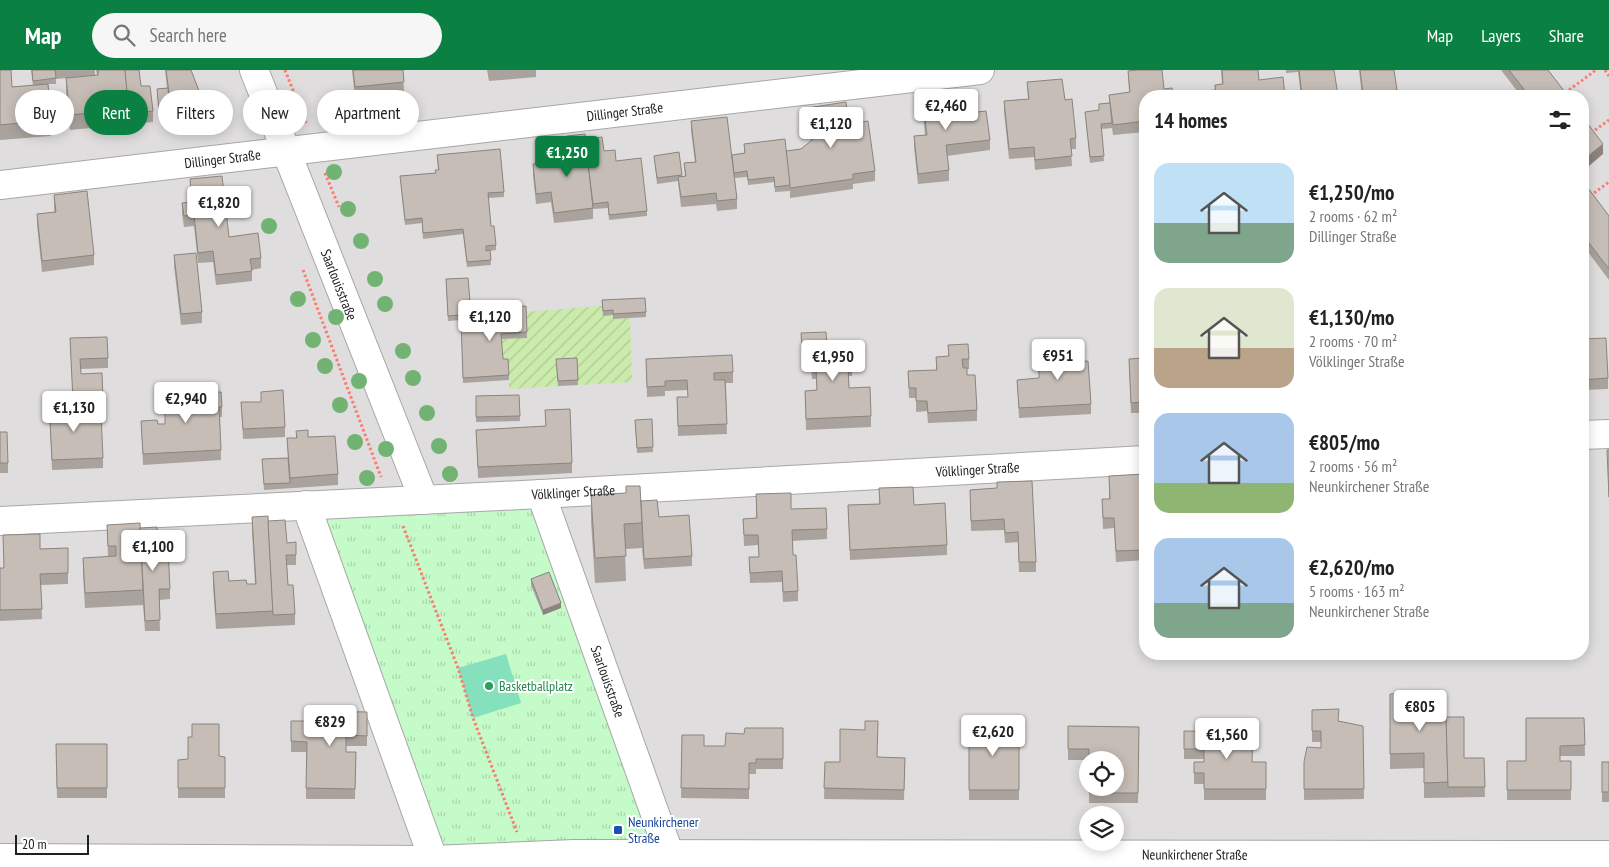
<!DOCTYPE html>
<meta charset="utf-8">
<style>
body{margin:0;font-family:"PT Sans Narrow",sans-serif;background:#f6f6f6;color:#222;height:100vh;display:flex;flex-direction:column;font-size:19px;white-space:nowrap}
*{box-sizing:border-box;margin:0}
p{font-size:16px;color:#767676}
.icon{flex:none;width:28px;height:28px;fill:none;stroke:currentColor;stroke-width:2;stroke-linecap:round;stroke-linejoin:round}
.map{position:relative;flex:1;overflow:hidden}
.side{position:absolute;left:1139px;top:20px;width:450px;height:570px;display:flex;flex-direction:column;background:#fff;border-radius:20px;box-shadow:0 2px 12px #0003}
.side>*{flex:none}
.guide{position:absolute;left:15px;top:20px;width:475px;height:45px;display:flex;gap:10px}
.tools{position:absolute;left:1079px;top:681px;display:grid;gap:10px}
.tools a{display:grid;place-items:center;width:45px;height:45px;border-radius:50%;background:#fff;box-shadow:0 2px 12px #0003;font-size:25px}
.scale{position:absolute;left:15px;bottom:12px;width:74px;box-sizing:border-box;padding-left:5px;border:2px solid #202020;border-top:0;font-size:14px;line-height:18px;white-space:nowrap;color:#202020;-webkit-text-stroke:4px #fff;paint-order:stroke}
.price{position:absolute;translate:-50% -42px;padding:0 11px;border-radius:5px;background:#fff;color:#222;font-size:16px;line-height:32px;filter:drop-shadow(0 1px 2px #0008)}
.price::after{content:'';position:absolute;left:50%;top:30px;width:15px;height:11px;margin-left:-8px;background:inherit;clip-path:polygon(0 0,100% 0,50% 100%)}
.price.on{background:#0b8043;color:#fff}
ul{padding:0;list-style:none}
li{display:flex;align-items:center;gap:15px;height:125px;padding:0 15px}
li span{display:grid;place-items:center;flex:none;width:140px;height:100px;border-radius:15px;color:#555}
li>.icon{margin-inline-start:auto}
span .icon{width:60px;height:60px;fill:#fffc;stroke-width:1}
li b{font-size:21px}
h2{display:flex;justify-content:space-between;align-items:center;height:60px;padding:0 15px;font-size:21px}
.chip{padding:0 18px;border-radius:22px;background:#fff;box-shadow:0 2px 12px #0003;font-size:18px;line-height:45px}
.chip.on{background:#0b8043;color:#fff}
header{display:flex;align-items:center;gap:30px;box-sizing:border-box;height:70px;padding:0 25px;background:#0b8043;color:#fff}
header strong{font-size:24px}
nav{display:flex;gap:28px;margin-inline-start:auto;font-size:18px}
.search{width:350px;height:45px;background:#f6f6f6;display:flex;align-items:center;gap:12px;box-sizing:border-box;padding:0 18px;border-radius:28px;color:#767676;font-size:19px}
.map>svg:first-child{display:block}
</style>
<header>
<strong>Map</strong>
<div class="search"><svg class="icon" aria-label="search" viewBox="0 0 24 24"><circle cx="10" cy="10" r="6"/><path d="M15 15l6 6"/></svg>Search here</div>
<nav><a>Map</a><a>Layers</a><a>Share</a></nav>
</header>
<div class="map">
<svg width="1609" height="797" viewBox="0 0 1609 797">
<defs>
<pattern id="park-tufts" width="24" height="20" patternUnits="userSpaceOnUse" patternTransform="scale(1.25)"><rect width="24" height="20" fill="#c5fac9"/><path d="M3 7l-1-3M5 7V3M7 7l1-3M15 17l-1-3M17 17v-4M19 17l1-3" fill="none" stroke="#a9d6ac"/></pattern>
<pattern id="garden-furrows" width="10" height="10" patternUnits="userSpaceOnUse" patternTransform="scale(1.25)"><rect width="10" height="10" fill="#cbebad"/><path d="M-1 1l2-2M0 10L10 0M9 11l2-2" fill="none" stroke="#aec995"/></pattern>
</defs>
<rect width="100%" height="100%" fill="#f1eee7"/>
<!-- residential -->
<path fill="#dfdddd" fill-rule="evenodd" d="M0,0h1609v797h-1609zM1145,26h437v558h-437zM1088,690h27v28h-27zM1088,745h27v27h-27z"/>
<!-- park -->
<path fill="url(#park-tufts)" d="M541,424l129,360 -234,13 -130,-362z"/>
<!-- garden -->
<path fill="url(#garden-furrows)" d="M611,235l19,13 2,64 -123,7v-9l-6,-15 -2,-26 25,-2v-25z"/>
<!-- pitch -->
<path fill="#85e0bd" d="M506,584l15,49 -48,15 -15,-50z"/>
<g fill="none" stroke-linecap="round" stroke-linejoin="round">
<defs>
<g id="street">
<path id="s1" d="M254,0l170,430"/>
<path id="s2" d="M0,115l980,-115"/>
<path d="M1582,365l27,-1"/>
<path id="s3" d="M541,424l133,373"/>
<path d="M306,435l130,362"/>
<path id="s4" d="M0,451l541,-27 604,-34"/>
<path id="s5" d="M0,788l433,2 141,-6 1035,1"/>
</g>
</defs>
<!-- street casing -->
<use href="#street" stroke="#a7a7a7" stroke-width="30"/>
<!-- path -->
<g stroke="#fb7d6e" stroke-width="3" stroke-dasharray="2.5 2.5" stroke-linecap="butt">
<path d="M285,0l21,53"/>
<path d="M1605,0l4,6"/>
<path d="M1561,26l35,-26"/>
<path d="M1591,63l18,-13"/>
<path d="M325,103l14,34"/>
<path d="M1590,126l19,-14"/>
<path d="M303,200l78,207"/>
<path d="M403,456l55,142 15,50 44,114"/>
</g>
<!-- street -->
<use href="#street" stroke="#fff" stroke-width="28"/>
</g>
<!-- trees -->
<g fill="#72b374">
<circle cx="334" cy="102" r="8"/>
<circle cx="348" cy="139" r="8"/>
<circle cx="269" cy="156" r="8"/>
<circle cx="361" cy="171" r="8"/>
<circle cx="375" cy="209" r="8"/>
<circle cx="298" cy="229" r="8"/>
<circle cx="385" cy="234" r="8"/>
<circle cx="336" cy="247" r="8"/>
<circle cx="313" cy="270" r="8"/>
<circle cx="403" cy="281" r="8"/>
<circle cx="325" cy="296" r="8"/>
<circle cx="413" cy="308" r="8"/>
<circle cx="359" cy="311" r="8"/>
<circle cx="340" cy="335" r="8"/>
<circle cx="427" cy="343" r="8"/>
<circle cx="355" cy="372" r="8"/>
<circle cx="439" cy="376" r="8"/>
<circle cx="386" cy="379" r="8"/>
<circle cx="450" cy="404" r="8"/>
<circle cx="367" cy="408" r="8"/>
</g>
<!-- wall -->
<g fill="#aaa39d">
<path d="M0,0l12,17 21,-1 -2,-16h64v5h2l-1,-5h43l2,16 12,25v11l-83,8 -4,-37v-15l-10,1v5h-8l3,36v16l-51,4z"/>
<path d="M165,0h26l13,34v10l-33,4 -1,-3 -11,1 -2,-27 10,-1z"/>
<path d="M352,0h51l1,22 -49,5z"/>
<path d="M487,0h49v7l-47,4z"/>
<path d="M1221,0h37l1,10 26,16h-89v-4l19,-2v-5l7,-1z"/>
<path d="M1286,0h48l4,26h-37l-3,-24 -12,1z"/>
<path d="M1359,0h35l3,26h-35z"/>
<path d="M1501,0h47l20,26h-47z"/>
<path d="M1128,1l17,25v36l-32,3 -1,-7 -11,1 3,32 -14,2 -5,-51 14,-2v-6l10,-1v-8l20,-2z"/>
<path d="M1027,12l38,18 11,38v11h-5l1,17 -37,4 -1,-13 -25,2 -5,-47v-11l24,-2z"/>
<path d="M922,25l37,19 31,26v10l-43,6 2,14v11l-31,3 -4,-37v-11l11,-1 -3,-30z"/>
<path d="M807,38l42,16 26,47v10l-22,3v5l-63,9v-7l-15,1 -1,-10 -26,3 -1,-8 -13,1 3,21v10l-20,2 -1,-7 -35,3 -3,-26 -21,3 -3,-28 25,-4 3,24h3l-1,-13 11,-1 -4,-31v-10l41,34 12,-2v-9l42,11 15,-6 10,-8 -4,-22z"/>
<path d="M567,66l18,3 19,12 12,10 31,50v5l-38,4 -1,-12 -15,1v10l-39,4 -3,-21 -15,2 -3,-29v-11l36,-4 -2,-14z"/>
<path d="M437,85l67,37v5l-16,1 3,28 5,19v5l-6,1 1,14 -24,2 -4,-33 -40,5 -1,-16 -17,2 -5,-49 36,-3 2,-3z"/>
<path d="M190,109l39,58 32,21v10l-9,2v11l-36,4 -3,-23 -15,1 -4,-37 -10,1 -2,-13v-11h9l-1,-13z"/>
<path d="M1582,110l27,36v64l-27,-36z"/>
<path d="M54,125l40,60v10l-52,7 -5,-47v-11l17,-2z"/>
<path d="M174,185l28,57v11l-21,2 -7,-59z"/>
<path d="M446,209l25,35v5l26,-2 29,-11 1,32 -26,1 2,20 6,16v5l-46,3 -2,-63 -13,1z"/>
<path d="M602,230l44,12v5l-33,2v-4l-10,1z"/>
<path d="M801,263l26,12 25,21v10h-4l1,12 22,28v11l-65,3 -1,-39 12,-1 -1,-11h-4l-2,-22 -8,1z"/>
<path d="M70,268l38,20v10l-27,1v5l22,25v11l-29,1v4l29,43v10l-51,2 -3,-68 24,-1z"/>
<path d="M1582,269l26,39v11l-26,1z"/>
<path d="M1051,273l26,19 14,42v10l-72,4 -2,-38 22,-2v-11l12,-1z"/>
<path d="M948,275l21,14v10h-2v6l10,35v11l-49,2 -1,-12 -11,1v-14h-7l-1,-27 28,-1v-13l12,-1z"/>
<path d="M577,288l1,27 -20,1 -2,-22z"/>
<path d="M1145,288v55h-14l-2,-54z"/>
<path d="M646,289l87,13v11h-7l1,51 -49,2 -1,-39h11l-1,-7 -22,1v5l-18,1z"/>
<path d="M165,315l29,8 28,14v10h-2l1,43 -78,5 -2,-44 17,3h7v-13l16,-1v-2l-15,1z"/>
<path d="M261,322l24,35v10l-42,2 -2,-37h20z"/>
<path d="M519,325l1,26 -44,1v-26z"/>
<path d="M545,340l27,53v10l-94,5 -2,-48 70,-4z"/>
<path d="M652,349l1,33 -16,1 -2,-28z"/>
<path d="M296,361l12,6 30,37v11l-74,5 -2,-31 26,-1 -1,-20h9z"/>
<path d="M0,362l8,31v10h-8z"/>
<path d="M1109,406l36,22v62l-29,2 -2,-34 -11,1 -1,-30h7z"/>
<path d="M626,416l33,31 33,39v10l-48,3 -2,-21 -17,1 1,32 -31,2 -4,-62v-26l35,-2z"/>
<path d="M879,418l35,17 33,40v10l-97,5 -2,-55 31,-1z"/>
<path d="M997,418l39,74v10h-17l-1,-30 -13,1 -1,-13 -33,1 -1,-41z"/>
<path d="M756,424l35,15 36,20v10l-35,2 1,14 5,36v10l-15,1 -1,-20 -32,1 -1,-26h10l-1,-12 -14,1 -1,-27 13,-1z"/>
<path d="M252,447l16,4 28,34v10h-9l1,20 7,29v11l-79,4 -3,-42v-15l16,9 18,3h8l-3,-52z"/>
<path d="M107,455l33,3 18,21 12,40v10l-11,1 1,31h-15l-2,-27v1l-58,3 -2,-35v-15l25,-1z"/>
<path d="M68,478v36l-27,1 1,34 -42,2v-53h4l36,-19z"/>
<path d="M531,509l30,29 -18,7 -12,-30z"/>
<path d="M1390,624l47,18 9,5 18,41h20l1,39 -61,1v-30l-34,1z"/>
<path d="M1312,640l27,11 24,5 1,73 -60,1v-38l17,-14v-6h-9z"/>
<path d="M367,642v34h-21v6h10l-1,47h-49v-47h-15v-31h19z"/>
<path d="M1584,648l1,38h-25v5h11v39h-64v-39h19z"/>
<path d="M969,651l38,17h12v62h-50z"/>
<path d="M1068,656l71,1 -1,76h-49v-43h-21z"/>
<path d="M783,658v41h-27v5h-7v25l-68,-1 1,-63 22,11h21l19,-12z"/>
<path d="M1184,661l68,31h14v38h-62v-16h-10v-22h10v-3h-20z"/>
<path d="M56,674h51v54h-50z"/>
<path d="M219,686l6,1v41h-47v-38l10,-1z"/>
<path d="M877,687l28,1 -1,42 -80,-1 1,-37h15z"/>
<rect x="1602" y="692" width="7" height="40"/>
</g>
<!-- shaded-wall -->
<g fill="#8b847f">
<path d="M1603,74v10l-21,18v-11z"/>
<path d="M561,533v5l-18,7v-5z"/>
</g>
<!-- building -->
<g fill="#c6bdb6" stroke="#8b847f">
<path d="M0,0h11l1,17 36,-3 3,36 -51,5z"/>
<path d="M32,0h23l1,8 -23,3z"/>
<path d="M98,0h27l4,39 -59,6 -4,-37 32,-3z"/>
<path d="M125,0h14l2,16h9l3,25 -24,3z"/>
<path d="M166,0h25l13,34 -33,4z"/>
<path d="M353,0h50l1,12 -49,5z"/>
<path d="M1138,0h24l2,19 8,-1 1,8h-28v25l-32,4 -4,-30 21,-3 -2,-21z"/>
<path d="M1222,0h36l1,10 24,-3 2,19h-69l-1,-11 8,-1z"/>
<path d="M1299,0h35l4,26h-36z"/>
<path d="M1360,0h34l3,20 -34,4z"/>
<path d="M1509,0h39l20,26h-39z"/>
<path d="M1062,9l3,21 7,-1 4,39 -6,1 2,17 -37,4 -1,-13 -25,2 -5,-48 25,-2 -2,-17z"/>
<path d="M168,18l2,22 -11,1 -2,-22z"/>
<path d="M1215,20l1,6h-20v-4z"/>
<path d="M956,21l3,23 27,-3 4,29 -44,5 3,25 -31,4 -4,-38 13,-1 -5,-40z"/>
<path d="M846,32l3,22 19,-3 7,50 -22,3v5l-63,9 -4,-37 15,-2 11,-9 -5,-32z"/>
<path d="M1110,33l2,20 -11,1 3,32 -14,1 -5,-45 14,-2v-6z"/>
<path d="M1582,46l21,28 -21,17z"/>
<path d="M727,47l10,82 -20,2 -1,-8 -35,4 -3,-20 8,-1 -2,-13 12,-1 -5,-41z"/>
<path d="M585,64l8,74 -39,5 -3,-21 -15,2 -3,-30 37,-4 -3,-24z"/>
<path d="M602,67l2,14 11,-1 1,11 25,-3 6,53 -38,4 -1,-13 -15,2 -8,-65z"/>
<path d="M785,69l5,46 -15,2 -1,-10 -26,3 -1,-9 -13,2 -2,-18 13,-2 -1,-9z"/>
<path d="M500,79l4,43 -16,1 3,33h3l2,19 -10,1v5l4,-1 1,10 -24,2 -4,-33 -40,4 -1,-15 -17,2 -5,-44 36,-3 -1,-3h4l-2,-15z"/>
<path d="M679,82l3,23 -25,3 -3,-22z"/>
<path d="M222,106l7,61 29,-4 3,25 -11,1 2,12 -36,4 -3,-24 -15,2 -4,-38 -10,1 -2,-13 10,-1 -2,-23z"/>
<path d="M1582,110l27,36v53l-27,-35z"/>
<path d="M87,121l7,64 -52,6 -5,-47 19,-2 -2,-17z"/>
<path d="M196,183l6,59 -21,2 -7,-59z"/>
<path d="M468,208l3,36 -23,2 -2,-37z"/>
<path d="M645,228l1,14 -33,2v-4l-10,1 -1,-11z"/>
<path d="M526,236l1,26 -26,2 2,25h5l1,16 -46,3 -2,-58 36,-3v-8z"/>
<path d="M826,262l1,13 24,-1 1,22h-4l1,22 21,-1 1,29 -65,3 -1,-28 12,-1 -1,-21h-4l-2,-22 -8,1 -1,-15z"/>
<path d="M107,267l1,21 -28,1 1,15 21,-1 1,26 -30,2 -3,-63z"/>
<path d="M1606,268l2,40 -26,2v-41z"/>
<path d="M1076,272l1,20 11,-1 3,43 -72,4 -2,-28 22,-2v-11l13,-1 -1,-23z"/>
<path d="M968,274l1,15h-7l1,9h4v7h8l2,35 -49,3 -1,-12h-11v-13h-7l-1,-17 29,-1 -1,-13 13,-1 -1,-11z"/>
<path d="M732,285l1,17 -19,1v7h11l2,44 -49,2 -1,-29h11l-1,-17 -22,1v5l-18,1 -1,-28z"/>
<path d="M577,288l1,22 -20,1 -2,-22z"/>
<path d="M1145,288v44l-14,1 -2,-44z"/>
<path d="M193,314l1,9 27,-1 1,15h-3l2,43 -78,4 -2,-33 16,-1 1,4h7v-13l17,-1 -1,-13 -15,1 -1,-13z"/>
<path d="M283,320l2,37 -42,2 -2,-27h20v-10z"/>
<path d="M519,325l1,21 -44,1v-21z"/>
<path d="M73,331l1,14 27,-1 2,44 -51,2 -3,-58z"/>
<path d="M570,339l2,54 -94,4 -2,-37 70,-4 -1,-16z"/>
<path d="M652,349l1,28 -16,1 -2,-28z"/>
<path d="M308,360v7l27,-1 3,38 -48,4 -3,-40h10l-1,-7z"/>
<path d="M0,362h7l1,31h-8z"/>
<path d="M1607,380h2v47z"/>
<path d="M288,388l2,25 -26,1 -2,-25z"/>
<path d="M1144,404l1,24v52l-29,1 -2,-33h-11l-1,-19h8l-1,-23z"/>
<path d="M1032,411l4,81h-17l-1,-30 -13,1 -1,-14 -33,2 -1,-31 27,-2v-6z"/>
<path d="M626,416h14l2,37 -18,1 2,32 -31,2 -4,-63 35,-2z"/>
<path d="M913,417l1,18 31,-2 2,42 -97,5 -2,-45 32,-1 -1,-16z"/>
<path d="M791,423v16l35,-1 1,21 -35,1 1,25h3l2,36 -15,1 -1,-21 -32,2 -1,-16h10l-1,-22h-14l-1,-16 14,-1 -1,-24z"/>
<path d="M657,430l2,17 30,-2 3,41 -48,3 -3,-58z"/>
<path d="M268,446l5,95 -57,3 -3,-42 15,-1 1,10 17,-1 1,4h9l-4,-67z"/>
<path d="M285,450l2,23 9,-1v13h-10l2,30h5l2,29 -22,1 -5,-94z"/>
<path d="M140,453l3,67 -58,3 -2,-35 33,-2v-10h-8l-1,-21z"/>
<path d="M157,457l1,22h10l2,40h-11l1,31 -15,1 -5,-93z"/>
<path d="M40,464v15l28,-1v25l-28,1 2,35 -42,1v-42h4l-1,-33z"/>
<path d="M549,502l12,31 -18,7 -12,-31z"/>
<path d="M1437,623v19h9l2,70 -24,1v-30l-34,1v-60z"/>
<path d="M1339,639l-1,12 25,5 1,63h-60v-27l3,-15 14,1v-17h-9v-21z"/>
<path d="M310,641l57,1v24l-21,-1v17h10l-1,37 -49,-1 1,-46 -16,-1v-20h19z"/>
<path d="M1446,647h18v41h20l1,29h-37z"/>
<path d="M1526,648h58l1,27 -25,1v15h11v29h-64v-29h19z"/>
<path d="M865,651h13l-1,36 28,1 -1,32 -80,-2 1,-26h15v-33l25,1z"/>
<path d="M969,651h38v17h12v52h-50z"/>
<path d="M192,654h27v32l6,1v31h-47v-28l10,-1v-22h4z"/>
<path d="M1068,656l71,1 -1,66h-49v-5h26v-28h-26v-11h-21z"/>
<path d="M745,658h38v31h-27v4h-7v26l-68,-1 1,-53h22v11h21l1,-13 18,1z"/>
<path d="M1184,661l69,1 -1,30h14v27h-62v-16h-10v-11h10v-13h-20z"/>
<path d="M56,674h51v44h-50z"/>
<rect x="1602" y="692" width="7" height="30"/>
</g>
<!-- markers -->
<circle fill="#2e9e5b" stroke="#fff" stroke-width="2" cx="489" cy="616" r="5"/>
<rect fill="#1a4fb4" stroke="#fff" stroke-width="2" x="613" y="755" width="10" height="10" rx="2.5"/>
<g text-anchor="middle" stroke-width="4" stroke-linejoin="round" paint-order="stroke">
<!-- street labels -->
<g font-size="14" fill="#202020" stroke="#fff">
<text dy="5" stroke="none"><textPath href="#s2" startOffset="629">Dillinger Straße</textPath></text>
<text dy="5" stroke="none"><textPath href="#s2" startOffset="224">Dillinger Straße</textPath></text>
<text dy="5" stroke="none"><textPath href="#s1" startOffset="231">Saarlouisstraße</textPath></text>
<text dy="5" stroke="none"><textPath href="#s4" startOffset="979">Völklinger Straße</textPath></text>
<text dy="5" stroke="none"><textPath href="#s4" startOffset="574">Völklinger Straße</textPath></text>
<text dy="5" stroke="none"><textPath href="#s3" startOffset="199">Saarlouisstraße</textPath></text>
<text dy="5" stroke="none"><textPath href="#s5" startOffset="1195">Neunkirchener Straße</textPath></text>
</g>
<!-- leisure labels -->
<g font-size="14" fill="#27864d" stroke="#fff" text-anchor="start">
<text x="499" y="621">Basketballplatz</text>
</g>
<!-- transit labels -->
<g font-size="14" fill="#164399" stroke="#fff" text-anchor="start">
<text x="628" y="757">Neunkirchener<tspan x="628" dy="16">Straße</tspan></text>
</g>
</g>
</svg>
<div class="tools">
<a><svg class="icon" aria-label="locate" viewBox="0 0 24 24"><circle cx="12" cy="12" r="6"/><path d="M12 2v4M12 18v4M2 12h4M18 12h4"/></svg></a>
<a><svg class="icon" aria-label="layers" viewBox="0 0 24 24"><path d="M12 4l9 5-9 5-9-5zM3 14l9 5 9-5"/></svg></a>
</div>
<div class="scale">20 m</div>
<b class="price" style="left:946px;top:61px">€2,460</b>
<b class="price" style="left:831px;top:79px">€1,120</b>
<b class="price on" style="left:567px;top:108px">€1,250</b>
<b class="price" style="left:219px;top:158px">€1,820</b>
<b class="price" style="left:490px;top:272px">€1,120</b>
<b class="price" style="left:1058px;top:311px">€951</b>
<b class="price" style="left:833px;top:312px">€1,950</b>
<b class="price" style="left:186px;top:354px">€2,940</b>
<b class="price" style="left:74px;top:363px">€1,130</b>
<b class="price" style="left:153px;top:502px">€1,100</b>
<b class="price" style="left:1420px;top:662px">€805</b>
<b class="price" style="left:330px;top:677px">€829</b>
<b class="price" style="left:993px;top:687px">€2,620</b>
<b class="price" style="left:1227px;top:690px">€1,560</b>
<div class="guide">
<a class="chip">Buy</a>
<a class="chip on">Rent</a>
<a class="chip">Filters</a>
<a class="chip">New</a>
<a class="chip">Apartment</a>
</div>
<section class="side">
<h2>14 homes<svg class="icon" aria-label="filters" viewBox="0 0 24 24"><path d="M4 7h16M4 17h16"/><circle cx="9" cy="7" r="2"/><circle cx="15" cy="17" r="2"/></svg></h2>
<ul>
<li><span style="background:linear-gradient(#bfe0f5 60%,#7fa58c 0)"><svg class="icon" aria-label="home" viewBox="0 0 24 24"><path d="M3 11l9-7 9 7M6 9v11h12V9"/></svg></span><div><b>€1,250/mo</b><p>2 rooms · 62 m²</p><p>Dillinger Straße</p></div></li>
<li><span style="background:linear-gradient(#dfe7d0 60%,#b9a48a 0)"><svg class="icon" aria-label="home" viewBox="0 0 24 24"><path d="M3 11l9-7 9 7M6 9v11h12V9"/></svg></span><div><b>€1,130/mo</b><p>2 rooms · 70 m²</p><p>Völklinger Straße</p></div></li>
<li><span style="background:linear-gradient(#a9c7e8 70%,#8fb573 0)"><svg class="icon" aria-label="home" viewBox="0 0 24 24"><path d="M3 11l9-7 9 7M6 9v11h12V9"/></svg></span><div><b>€805/mo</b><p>2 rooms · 56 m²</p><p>Neunkirchener Straße</p></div></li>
<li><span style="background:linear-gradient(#a9c7e8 65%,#7fa58c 0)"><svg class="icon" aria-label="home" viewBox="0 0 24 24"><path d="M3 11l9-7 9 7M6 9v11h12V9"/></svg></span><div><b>€2,620/mo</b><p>5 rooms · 163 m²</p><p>Neunkirchener Straße</p></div></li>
</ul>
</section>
</div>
